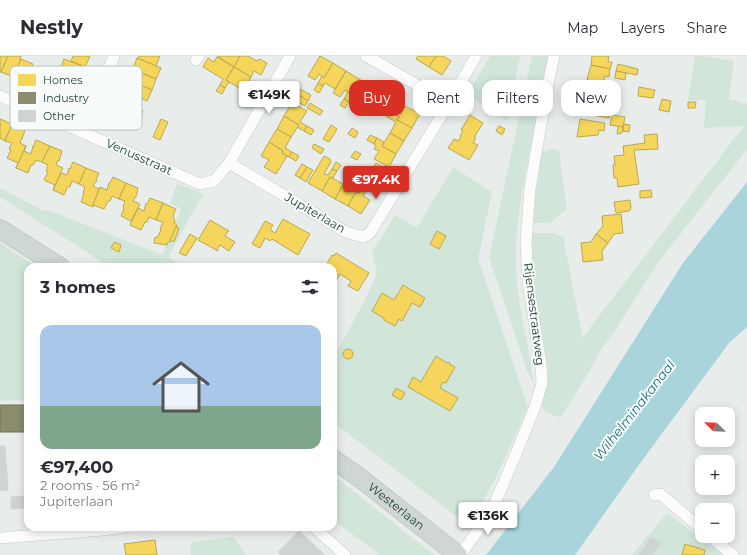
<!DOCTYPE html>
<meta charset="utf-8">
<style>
body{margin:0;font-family:Montserrat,sans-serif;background:#f2f2f3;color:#2b2b33;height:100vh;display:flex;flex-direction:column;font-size:15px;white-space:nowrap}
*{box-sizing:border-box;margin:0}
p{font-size:13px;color:#7c7c81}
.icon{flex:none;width:22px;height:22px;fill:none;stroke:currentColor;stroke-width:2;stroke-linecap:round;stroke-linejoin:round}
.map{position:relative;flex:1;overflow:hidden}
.sheet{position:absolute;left:24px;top:207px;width:313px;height:268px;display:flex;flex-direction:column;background:#fff;border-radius:12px;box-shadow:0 2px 10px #0003}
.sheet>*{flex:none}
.top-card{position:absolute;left:349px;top:24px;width:338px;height:36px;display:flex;gap:8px}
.needle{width:26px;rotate:293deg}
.fabs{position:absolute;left:695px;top:351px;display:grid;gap:8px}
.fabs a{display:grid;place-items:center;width:40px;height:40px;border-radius:8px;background:#fff;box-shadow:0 2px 10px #0003;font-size:20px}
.price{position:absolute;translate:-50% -34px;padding:0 9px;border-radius:4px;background:#fff;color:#222;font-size:13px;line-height:26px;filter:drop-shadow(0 1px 2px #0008)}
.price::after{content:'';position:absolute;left:50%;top:24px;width:12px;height:9px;margin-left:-6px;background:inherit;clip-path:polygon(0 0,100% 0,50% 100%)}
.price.on{background:#d93025;color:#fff}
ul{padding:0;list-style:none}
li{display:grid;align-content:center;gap:8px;height:212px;padding:0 16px}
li+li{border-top:1px solid #e1e1e2}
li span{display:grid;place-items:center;height:124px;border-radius:12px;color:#555}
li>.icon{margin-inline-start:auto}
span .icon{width:72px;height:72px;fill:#fffc;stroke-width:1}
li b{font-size:17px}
h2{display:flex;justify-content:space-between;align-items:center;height:48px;padding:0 16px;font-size:17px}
.chip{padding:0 14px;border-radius:12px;background:#fff;box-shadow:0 2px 10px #0003;font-size:14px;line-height:36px}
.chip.on{background:#d93025;color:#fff}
header{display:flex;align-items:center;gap:24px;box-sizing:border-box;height:56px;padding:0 20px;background:#fff;border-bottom:1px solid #e1e1e2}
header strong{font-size:19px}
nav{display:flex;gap:22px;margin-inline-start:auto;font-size:14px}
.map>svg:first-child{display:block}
</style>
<header>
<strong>Nestly</strong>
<nav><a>Map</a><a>Layers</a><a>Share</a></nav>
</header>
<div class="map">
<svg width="747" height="499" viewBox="0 0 747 499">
<rect width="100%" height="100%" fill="#e8edeb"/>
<!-- green -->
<g fill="#d1e6d8">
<path d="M490,0h30l-13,65 -40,-27z"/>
<path d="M532,0h17c-8,40 -16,79 -24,119 -5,30 -10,60 -9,90 1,41 13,79 18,120l-7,-14 -38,-113z"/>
<path d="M695,0h9l30,5 -5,38 18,5v45l-90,115 -46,73c-7,8 -13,15 -16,25l-33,54 -4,1 -13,-5 -5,-8c6,-13 8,-21 8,-35l-12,-71 -3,-28 -1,-37h22l6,3h3l19,98 1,3 161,-211 -40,2 2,-28h-18z"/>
<path d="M552,92l7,3 8,58 -17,14h-15l-2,-2 1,-14 8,-56 4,1z"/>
<path d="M453,111l39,25 -14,67 50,148 -29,64 -29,56 -137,-105v-68l2,1 31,-57 11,-24 -5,-24 3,-2 20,-33 22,13z"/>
<path d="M177,127l26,11 -34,61 1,3 16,9h-77l-30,-20 -79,-50v-9l42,22 9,1 111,44 19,-46 -11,-6z"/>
<path d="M0,187l37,24h-9v133l-28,1z"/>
<path d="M333,419l101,80h-54l-46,-35 -1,-1z"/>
<path d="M667,457l56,42h-91z"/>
<path d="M233,481l13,18h-55l-1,-5 2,-8z"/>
</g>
<!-- water -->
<path fill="#a9d4db" d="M747,126v145l-18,16 -88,119 -66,93h-89l68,-88 129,-204z"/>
<!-- homes -->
<g fill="#f6d55c" stroke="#b7a952">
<path d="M0,0h8l-7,16h-1z"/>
<path d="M8,0h13l-1,2 1,1 -8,18 -12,-5z"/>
<path d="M73,0h17l-5,11 -14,-6z"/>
<path d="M139,0h21l-4,10 -19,-8z"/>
<path d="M217,0h23l-6,11z"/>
<path d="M240,0h8l9,5 2,-2 8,4 -6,12 -7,-4 -3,6 -17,-10z"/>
<path d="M320,0l13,7 -9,15 -5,-4 -4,6 -7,-4z"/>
<path d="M418,0h18l-7,11 -13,-8z"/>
<path d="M436,0h7l8,5 -9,14 -13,-8z"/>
<path d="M592,0h17l-1,6h4l-2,7 -19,-4z"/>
<path d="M217,1l17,10 -8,13 3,2 -4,6 -5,-3 3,-6 -20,-12 5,-9 6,4z"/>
<path d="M137,2l24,10 -5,11 -23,-10z"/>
<path d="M21,3l12,5 -8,19 -12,-6z"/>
<path d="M64,3l21,8 -6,14 -20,-8z"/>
<path d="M333,7l13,8 -11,18 -10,-6 -2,3 -5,-3 4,-7 2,2z"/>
<path d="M618,8l20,5 -1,6 -21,-4z"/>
<path d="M591,9l19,4 -1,8 -4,-1 -2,7 -16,-3z"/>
<path d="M234,11l17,10 -3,5 6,4 -5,8 -23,-14z"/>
<path d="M132,13l24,10 -4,11 -23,-10 4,-10z"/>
<path d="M346,15l13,8 -9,14 -5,-3 -5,7 -7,-4z"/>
<path d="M616,15l10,2 -1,7 -10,-2z"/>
<path d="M359,23l14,8 -9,14 -9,-5 -4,7 -7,-4 4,-7 2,1z"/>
<path d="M129,24l23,10 -5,11 -23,-10z"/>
<path d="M318,27l5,3 -4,7 -5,-3z"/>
<path d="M220,29l5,3 -3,6 -6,-3z"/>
<path d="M639,31l16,3 -2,8 -15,-2z"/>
<path d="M375,32l6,3 -7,12 -5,-4z"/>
<path d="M300,33l11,6 -3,6 -11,-7z"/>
<path d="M585,33l29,5 -1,7 -6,-1 -1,6 -23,-4z"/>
<path d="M124,35l19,7 -5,11 -18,-7z"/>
<path d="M381,35l5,4 -7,11 -5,-3z"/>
<path d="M297,38l11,7 -3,5 -11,-6z"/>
<path d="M386,39l8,4 -6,11 4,3 -3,5 -7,-4 2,-3 -6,-3z"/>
<path d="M344,43l5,3 -4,6 -5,-3z"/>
<path d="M662,43l9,2 -2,11 -10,-2z"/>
<path d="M120,46l23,9 -5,11 -11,-4v1l-7,-2 1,-2 -6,-2z"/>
<path d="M583,46l23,4 -1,5 6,1 -2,6 -28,-5z"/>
<path d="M688,46h8l-1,6h-7z"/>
<path d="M292,47l15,8 -7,11 7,4 -3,5 -7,-4 2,-2 -15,-9z"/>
<path d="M310,47l13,8 -3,4 -13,-7z"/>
<path d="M405,50l15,8 -8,14 -15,-8z"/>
<path d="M392,57l7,4 -2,3 15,8 -8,13 -14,-8 6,-11 -7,-4z"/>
<path d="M470,59l13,8 -8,13v4l-2,3 5,2 -9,15 -21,-12 6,-9 4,2 3,-4 -1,-1 3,-5 -2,-1z"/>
<path d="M612,59l13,2 -2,10 -13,-2z"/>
<path d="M284,60l15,9 -8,12 -14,-8z"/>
<path d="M0,63l12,5 -7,17 -5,-3z"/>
<path d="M161,63l7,3 -8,18 -7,-3z"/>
<path d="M580,63l25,4 -1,8 -5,-1 -1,5 -21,2z"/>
<path d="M12,68l13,6 -3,9h-1l-1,4 6,3 -10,22 2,-5 -11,-5 4,-8 -2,-1 3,-6 -7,-2z"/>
<path d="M624,68l6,1 -1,7 -6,-1z"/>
<path d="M331,69l6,4 -8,13 -6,-3z"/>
<path d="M307,70l7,4 -3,5 -7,-4z"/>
<path d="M499,70l6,3 -3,6 -6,-4z"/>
<path d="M618,70l5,1 -1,6 -5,1z"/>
<path d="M352,72l6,4 -3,6 -7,-4z"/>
<path d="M277,73l14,8 -6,11 7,4 -3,5 -7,-4 1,-2 -14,-9z"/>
<path d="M390,77l14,8 -8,13 -14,-8z"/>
<path d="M657,78l1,15 -24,1 5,34 -21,3 -1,-9h-3l-1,-13h2l-1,-9 10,-1 -1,-9 22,-3 -1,-8z"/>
<path d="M370,79l7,3 -3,6 -7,-4z"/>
<path d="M377,82l7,4 -2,4 14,8 -7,13 -15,-8 5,-8 -5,-2 2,-3 -2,-2z"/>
<path d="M36,84l14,6 -8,16 -6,-2 -3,5h-2l-3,8 -12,-5 10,-22 -2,5 7,3 2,-8v1z"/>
<path d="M269,86l14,9 -1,2 5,3 -11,18 -12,-7 5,-7 -8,-4z"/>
<path d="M314,88l10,5 -3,5 -9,-6z"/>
<path d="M50,90l12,5 -3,10 -1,-1 -2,5 7,3 -10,22 2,-5 -11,-5 4,-8 -2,-1 2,-6 -6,-3z"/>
<path d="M355,95l6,3 -4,6 -6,-3z"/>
<path d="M292,96l7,4 -3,5 -7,-4z"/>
<path d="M324,100l6,3 1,3 -7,12 4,1 4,-6 5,2 -4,7 -3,-1 -8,14 -14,-8z"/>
<path d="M73,106l13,6 -7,16 -7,-3 -2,6 -2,-1 -4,9 -11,-5 8,-17 6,2 2,-7 1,1z"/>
<path d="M336,106l5,3 -4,6 -5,-2z"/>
<path d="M376,107l11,7 -3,5 -11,-6z"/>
<path d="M302,108l5,3 -7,11 -5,-3z"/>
<path d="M307,111l6,3 -7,12 -6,-4z"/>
<path d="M86,112l13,5 -3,7h1l-1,2h-1l-2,4 6,3 -6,18 -12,-5 3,-9h-1l2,-6 -6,-3z"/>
<path d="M373,113l11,6 -3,6 -11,-7z"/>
<path d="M350,117l7,4 -7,11 4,2 3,-6 6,3 -4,6 -3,-1 -8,14 -13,-7z"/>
<path d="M367,117l14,8 -4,6h-1l-6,-3 -7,12 7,4 -9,14 -13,-8 8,-14 3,1 4,-6 -6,-3 5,-7 2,1z"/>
<path d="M113,121l13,6 -7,16 -7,-3 -2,5h-2l-4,8 -11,-4 7,-18 7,3 2,-7h1z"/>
<path d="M330,121l13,7 -8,15 -13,-8z"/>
<path d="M126,127l12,5 -2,9h-1l-2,4 7,3 -9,17 -10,-5 3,-8 -1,-1 2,-6 -6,-2z"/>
<path d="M651,134l1,7 -12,1v-7z"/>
<path d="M150,142l13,5 -7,17 -7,-3 -2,5h-2l-4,8 -11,-5 8,-17 6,3 2,-8 1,1z"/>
<path d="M630,144l1,8 -2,3 -13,2 -2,-11z"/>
<path d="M163,147l13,6 -3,6h1l-1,2 2,3 -1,3 3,2 -7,17h-2l-1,3 -13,-2 1,-6 2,1 4,-8 -1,-1 3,-7 -7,-2z"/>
<path d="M621,158l2,19 -9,1 -6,9 -12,-9 7,-8 -1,-10z"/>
<path d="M283,163l27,15 -12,21 -26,-16 -2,2 -5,-3 -5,10 -8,-4 13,-23 8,4 -3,5 5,3z"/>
<path d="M210,164l19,11h-1l-3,5 10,6 -6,9 -9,-6 -3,5 1,1 -20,-11z"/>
<path d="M176,171l3,1 -5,14 -4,-2z"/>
<path d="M437,175l9,5 -7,13 -9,-5z"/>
<path d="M190,178l7,4 -11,18 -7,-3z"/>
<path d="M596,178l12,9 -6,8 1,9 -20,2 -2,-19 10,-1z"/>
<path d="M114,186l7,3 -2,7 -8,-4z"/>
<path d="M336,197l33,20 -11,18 -10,-5 3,-5 -11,-7 -4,7 -3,-2v-12h-8l7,-12 2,1z"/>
<path d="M403,229l22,13 -5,9 -8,-4 -10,18 -3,-2 -4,7 -11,-6v-2l-12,-7 10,-18 12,7z"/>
<circle cx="348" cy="298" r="5"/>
<path d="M436,300l11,7 1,-1 2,1 -1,1 6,3 -9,16 -3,-1 -3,6 18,10 -8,13 -42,-24 5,-10 8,5z"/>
<path d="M396,332l9,5 -4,7 -9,-5z"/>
<path d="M155,484l2,15h-31l-2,-11z"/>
<path d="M685,488l20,6 -1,5h-22z"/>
</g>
<!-- industry -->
<rect fill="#8c8c6e" stroke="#6d765e" x="0" y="349" width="28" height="27"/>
<!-- building -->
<g fill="#cfd4d2" stroke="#d1d6d4">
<path d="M0,390h5l2,28h-7z"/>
<path d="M0,418h7l1,16 -8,1z"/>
<path d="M28,440v12l-17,1v-12z"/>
<path d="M299,475l26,24h-44l-3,-3z"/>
<path d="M652,481l9,7 -9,11h-14z"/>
</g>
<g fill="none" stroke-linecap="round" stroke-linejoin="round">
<defs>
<g id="street">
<path d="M366,0l83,47"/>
<path d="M196,4l3,-4"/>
<path d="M0,40l200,88 14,-3 15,-18 61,-107"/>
<path d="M82,76l32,-76"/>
<path d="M229,107l117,69 17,5 7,-4 79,-130 27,-47"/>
<path d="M654,439l6,-1 42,35"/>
<path d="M314,471l31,28"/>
<path d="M710,480l23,19"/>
<path d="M0,482l103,-8 21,-3"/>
<path d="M460,499l22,-30 13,-22 12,-28 28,-68 7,-24 -1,-17 -13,-85 -2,-38 4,-55 16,-93 8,-39"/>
</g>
<g id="primary">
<path d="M0,173l60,38"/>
<path id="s1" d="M333,403l27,19 98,77"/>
</g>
</defs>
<!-- street casing -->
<use href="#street" stroke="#c5cac8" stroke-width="12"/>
<!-- primary casing -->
<use href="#primary" stroke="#c3ccc9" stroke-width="20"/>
<!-- street -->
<use href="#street" stroke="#fcfcfc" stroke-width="11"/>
<!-- primary -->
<use href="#primary" stroke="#cfd7d5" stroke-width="18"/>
</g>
<g text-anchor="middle" stroke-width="4" stroke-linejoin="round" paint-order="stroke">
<!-- street labels -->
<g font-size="12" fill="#24423a" stroke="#f7fbf9">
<text transform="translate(139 101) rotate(24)" y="4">Venusstraat</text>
<text transform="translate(315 157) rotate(30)" y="4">Jupiterlaan</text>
<text transform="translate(534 258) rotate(83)" y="4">Rijensestraatweg</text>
<text dy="4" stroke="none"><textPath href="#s1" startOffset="79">Westerlaan</textPath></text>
</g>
<!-- water labels -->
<g font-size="13" font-style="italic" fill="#1c6f80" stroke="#f7fbf9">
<text transform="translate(634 354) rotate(-52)" y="5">Wilhelminakanaal</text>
</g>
</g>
<!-- legend -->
<rect x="10" y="10" width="132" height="64" rx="6" fill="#f7fbf9" stroke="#b8c4c0" stroke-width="1"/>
<rect x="18" y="18" width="18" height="12" fill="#f6d55c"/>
<rect x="18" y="36" width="18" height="12" fill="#8c8c6e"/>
<rect x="18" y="54" width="18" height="12" fill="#cfd4d2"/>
<g font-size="11" fill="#24423a">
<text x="43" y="28">Homes</text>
<text x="43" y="46">Industry</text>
<text x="43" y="64">Other</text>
</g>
</svg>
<div class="fabs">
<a><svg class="needle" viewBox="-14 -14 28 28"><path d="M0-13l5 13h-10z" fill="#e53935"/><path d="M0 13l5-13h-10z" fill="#7c7c81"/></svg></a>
<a>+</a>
<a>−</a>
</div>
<b class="price" style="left:269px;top:59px">€149K</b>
<b class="price on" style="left:376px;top:144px">€97.4K</b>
<b class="price" style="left:488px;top:480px">€136K</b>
<div class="top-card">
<a class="chip on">Buy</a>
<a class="chip">Rent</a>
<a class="chip">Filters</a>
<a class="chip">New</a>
</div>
<section class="sheet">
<h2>3 homes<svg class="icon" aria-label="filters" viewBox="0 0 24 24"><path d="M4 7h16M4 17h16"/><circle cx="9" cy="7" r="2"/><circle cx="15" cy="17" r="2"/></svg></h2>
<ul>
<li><span style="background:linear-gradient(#a9c7e8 65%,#7fa58c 0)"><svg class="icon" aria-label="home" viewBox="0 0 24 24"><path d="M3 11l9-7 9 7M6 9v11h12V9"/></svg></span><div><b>€97,400</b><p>2 rooms · 56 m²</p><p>Jupiterlaan</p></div></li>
</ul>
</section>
</div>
